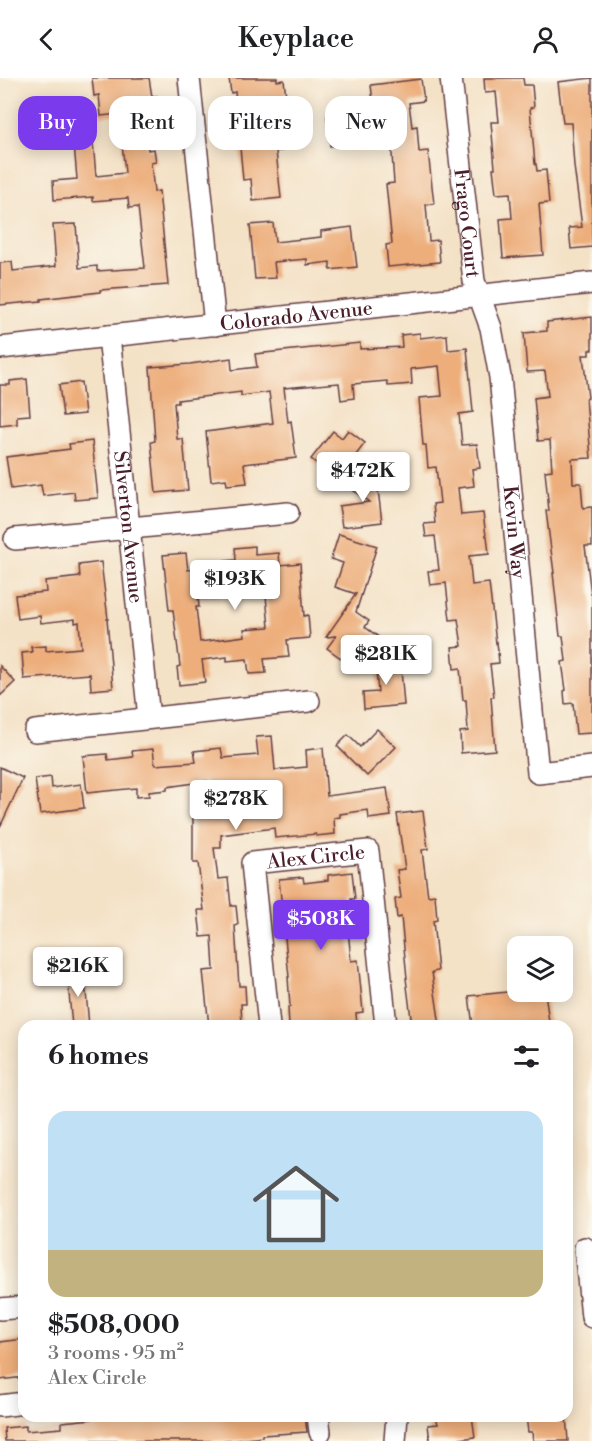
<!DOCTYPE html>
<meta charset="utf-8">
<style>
body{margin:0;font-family:"Libre Bodoni",serif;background:#f6f6f6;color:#202124;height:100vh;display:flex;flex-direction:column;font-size:22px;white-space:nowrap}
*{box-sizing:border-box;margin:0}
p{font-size:20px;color:#757577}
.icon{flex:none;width:33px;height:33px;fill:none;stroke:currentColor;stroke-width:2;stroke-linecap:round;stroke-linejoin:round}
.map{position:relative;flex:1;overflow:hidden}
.panel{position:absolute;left:18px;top:942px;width:555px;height:402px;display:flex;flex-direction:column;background:#fff;border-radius:18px;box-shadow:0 3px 15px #0003}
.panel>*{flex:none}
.hud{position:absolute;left:18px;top:18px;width:556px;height:54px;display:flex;gap:12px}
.controls{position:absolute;left:507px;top:858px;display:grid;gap:12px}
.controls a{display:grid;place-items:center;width:66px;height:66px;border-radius:12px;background:#fff;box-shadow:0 3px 15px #0003;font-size:30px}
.price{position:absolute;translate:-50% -51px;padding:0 14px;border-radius:6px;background:#fff;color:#222;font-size:20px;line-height:39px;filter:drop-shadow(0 2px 3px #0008)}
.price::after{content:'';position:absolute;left:50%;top:36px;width:18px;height:14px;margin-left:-9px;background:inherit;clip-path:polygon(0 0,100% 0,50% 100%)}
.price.on{background:#7c3aed;color:#fff}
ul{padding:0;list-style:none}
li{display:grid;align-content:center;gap:12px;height:318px;padding:0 30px}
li+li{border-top:2px solid #e0e0e0}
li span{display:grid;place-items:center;height:186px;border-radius:18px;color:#555}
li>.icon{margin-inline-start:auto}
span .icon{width:108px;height:108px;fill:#fffc;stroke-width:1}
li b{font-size:26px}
h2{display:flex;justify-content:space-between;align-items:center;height:72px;padding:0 30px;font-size:26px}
.chip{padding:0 21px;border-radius:18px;background:#fff;box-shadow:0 3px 15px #0003;font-size:21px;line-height:54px}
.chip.on{background:#7c3aed;color:#fff}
header{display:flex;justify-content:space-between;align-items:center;height:78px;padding:0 30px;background:#fff;font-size:27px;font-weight:600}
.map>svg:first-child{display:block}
</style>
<header><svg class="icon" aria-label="back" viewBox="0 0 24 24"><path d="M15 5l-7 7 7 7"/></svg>Keyplace<svg class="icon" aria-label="person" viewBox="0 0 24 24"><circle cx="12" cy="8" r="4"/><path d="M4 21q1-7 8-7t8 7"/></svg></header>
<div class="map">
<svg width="592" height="1363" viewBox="0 0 592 1363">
<rect width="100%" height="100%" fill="#fbf7ec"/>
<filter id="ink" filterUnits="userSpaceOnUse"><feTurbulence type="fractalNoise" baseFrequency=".0167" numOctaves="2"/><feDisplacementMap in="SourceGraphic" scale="12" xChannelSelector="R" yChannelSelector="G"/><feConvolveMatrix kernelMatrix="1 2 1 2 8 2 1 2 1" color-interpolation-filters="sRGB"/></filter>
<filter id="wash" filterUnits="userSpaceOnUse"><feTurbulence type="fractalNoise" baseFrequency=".008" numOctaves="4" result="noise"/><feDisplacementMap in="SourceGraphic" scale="24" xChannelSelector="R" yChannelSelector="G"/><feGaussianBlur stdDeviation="1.35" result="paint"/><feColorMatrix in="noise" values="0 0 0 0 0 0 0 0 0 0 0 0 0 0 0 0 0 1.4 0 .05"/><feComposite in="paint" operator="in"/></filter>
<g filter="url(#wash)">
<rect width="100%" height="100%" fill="#f4e2c7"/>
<g id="blocks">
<!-- building -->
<g fill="#edae7c" fill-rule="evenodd">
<path d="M92,0h57l3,19 5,-1 2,14 -14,1 3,39 6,-1 2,13 -5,1 3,29 5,-1 9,94 -68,5v2l-59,7v2l-41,4v-42l12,-1 1,9 43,-5 -3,-41 23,-1 3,44 18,-2v5l48,-3 -7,-61 -9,1 -1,-10 -35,3v-4l-39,3 -1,-19 24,-2 -3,-35 19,-2 3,34 29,-3 -6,-59 -18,2 -2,-21 -5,1z"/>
<path d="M229,0h48v3l7,-1 3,25 -10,1 4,45h-5l5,47 -28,3 -2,-22 -8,1 -8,-88 -4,1z"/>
<path d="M484,0h39l1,7h8l2,22 -4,1 5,56h1l1,7 9,-1 3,33 -10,1 4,51 -40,3 -3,-39 12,-1 -2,-25 -14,1 -3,-26h2l-4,-46h8l-3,-30 -11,1z"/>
<path d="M592,0v169l-21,2 -2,-21 13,-1 -8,-61 -3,-43h-8l-5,-41z"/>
<path d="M421,1l3,22 -15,2 3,24 5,-1 2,26 9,-1 6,53 -8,1 3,36 9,-1 2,22 -52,5 -2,-22 6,-1 -6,-60 8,-1 -4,-58 -14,1 -5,-41z"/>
<path d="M346,36l2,31 -18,1 -3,-30z"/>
<path d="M273,145l2,19 46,-5v-6l31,-4 5,40 -27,3v-8l-23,3v-6l-33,3 2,16 -21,1 -5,-54z"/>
<path d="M592,239v33h-3v5h-6l5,43 -2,1 5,59 -19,1 1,24h8l2,25 9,-1v39h-7l6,48h1v139l-16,1 -3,-31 -8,1 -1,-13 2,-1 -4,-28 4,-1 -3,-25h-3l-7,-63h1l-8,-62h3l-4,-40 7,-1 -2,-30 -12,1 -4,-43 14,-2 -3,-25 -18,1 -3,-39 23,-2v-9z"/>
<path d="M420,255v5l27,-3 1,15 19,-2 6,64 -14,2 3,31 15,-1 3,24 -8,1 2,17 -16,2 3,27 22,-2 3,23h1l2,18 -20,2 3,29 17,-2 7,60 1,-1 2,21 -9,1 4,33h-3l4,53 -34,3 -1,-21 8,-1 -2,-31h-3l-3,-32 -6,1 -2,-22 10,-1 -4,-27 -8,1 -4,-37 -16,2 -2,-14 11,-1 -4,-34 -9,1 -2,-13 11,-1 -2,-19 7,-1 -4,-36 -8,1 -2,-23h-3l-4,-47 23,-2 -3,-30 -28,3 1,15 -24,2 -1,-5 -34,3 1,14 -13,2 -2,-17 -55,5 4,34 3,-1 5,37 -52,6 3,19 -20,2 -1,-6 -15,2 -5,-49 67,-9 -4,-31 -28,4v-4l-63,8v3h-4l3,36h6l5,51 -32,3 -5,-51 4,-1 -5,-74 40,-3 41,-6 1,12 25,-3 -2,-13 105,-11v6l42,-2 -1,-12z"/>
<path d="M27,301l3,36 -13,1v8l-17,2v-41h10v-4z"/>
<path d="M81,304l4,32 -22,2 -4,-31z"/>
<path d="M348,352l17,13 -27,36 -27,-20 22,-28 9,7z"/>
<path d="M92,363l6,57 -23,2 -1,-8 -31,4 -2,-11 -30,4 -5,-32 64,-8 -1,-5z"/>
<path d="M376,396l6,48 -40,5 -3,-21 30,-4 -15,-11 -2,-14z"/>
<path d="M339,456l38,12 -21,66 13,9 -4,6 19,14 -12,17 -20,-14 -10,15 -15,-11 9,-12 -10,1 30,-43 -21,-7 8,-24 -12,-4z"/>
<path d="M255,468v9l24,-2 1,12 20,-2 4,53 4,-1 2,23 -23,2 2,17 -25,2 2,14 -17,1 -2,-15 -20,2v-4l-25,3 3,22 -26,3 -2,-18 3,-1 -7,-56h-4l-6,-55 23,-2 2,17 25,-3v-5l23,-2 -1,-12zM262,514l1,4h3l3,31 -25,2 1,7 -45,6 -4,-35h3l-1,-10z"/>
<path d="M101,484l7,57h-1l6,69 -22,2 -1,-16 -66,5 -2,-26 10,-1 -1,-5 15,-1v5l35,-3 -2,-26 -4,1v-4l-34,4 -1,-7 -22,3 -3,-24 31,-3 -1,-11 35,-4 -1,-12z"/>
<path d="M400,580l4,47 -40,4 -1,-16 15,-1 -3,-32z"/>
<path d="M0,588l15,16 -15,14z"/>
<path d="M377,651l19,18 -29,29 -30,-30 11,-11 12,12z"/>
<path d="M272,658l3,34 32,-3 -1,-17 17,-2 4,48 60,-8 4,28 -22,3 -1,-9 -28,4v3l-6,1 1,16 -19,2v-2l-41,4 -1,-10 -53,7v13h-7l4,31 10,-1 3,28h5l2,19 -3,1 4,60h6l1,18h-5l1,22h-33l-6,-55 11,-1 -2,-34 -11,1 -3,-27h6l-6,-47h-5v-50h36l-3,-26 -18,2 -1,-8 -40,6v3l-18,2v4l-13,1v-9l-49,5 -4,-37 24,-2 1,6 25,-3 -1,-6 21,-2 2,16 41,-3 -2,-11 27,-3 2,10 35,-3 -2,-18z"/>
<path d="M0,689l23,11 -23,49z"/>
<path d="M51,699l1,11 29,-4 3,24 -44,6 -5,-35z"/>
<path d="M423,733l5,38 -6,1 6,46 7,-1 2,25 -4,1 5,50 -6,1 8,54h-28l-6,-48h1l-6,-61 -4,1 -2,-19 6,-1 -4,-28 8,-1 -8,-55z"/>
<path d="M352,794l3,27h-4l3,30h-6l3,32 7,-1 5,52 -7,1 1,13h-19v-1l-49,1 -1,-19h2l-2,-30h1l-10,-98 24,-2 1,6 24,-3v-5z"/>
<path d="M84,891l5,57h-17l-5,-55z"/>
<path d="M518,913l27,1 4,30 -30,4h-46l-4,-30z"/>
<path d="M24,1261v38l-24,3v-38z"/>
<path d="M91,1338h214l2,16 -45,3v2l-31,4h-226l-1,-13 22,-2v5l36,-3v-6l30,-3z"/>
<path d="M436,1338h36l3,21 -30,4h-15l-2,-16 10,-1z"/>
<path d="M526,1338h40l2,25h-35l-1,-9h-4z"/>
</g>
</g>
</g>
<g filter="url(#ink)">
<use href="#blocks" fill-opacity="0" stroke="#643c42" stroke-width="1.5"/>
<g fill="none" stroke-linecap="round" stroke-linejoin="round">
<defs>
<g id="minor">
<path d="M189,0l26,247"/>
<path id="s1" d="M451,0l23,203 17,47 9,49 38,396 54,-6"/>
<path id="s2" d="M109,258l40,382"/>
<path id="s3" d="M0,270l592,-65"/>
<path d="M15,461l273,-26"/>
<path d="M35,653l274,-30"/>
<path id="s4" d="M269,948l-17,-163 116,-12 18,175"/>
<path d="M585,1170l7,69"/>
<path d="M0,1231l24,-2"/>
<path d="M0,1328l24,-3"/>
<path d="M318,1338l2,16"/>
<path d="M395,1363l2,-25"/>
</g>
</defs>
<!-- minor casing -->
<use href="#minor" stroke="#643c42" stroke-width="24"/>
<!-- minor -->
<use href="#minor" stroke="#fff" stroke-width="21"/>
</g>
</g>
<g text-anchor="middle" stroke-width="6" stroke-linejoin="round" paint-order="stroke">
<!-- street labels -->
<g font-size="20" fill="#4a1f2b" stroke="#fbf7ec">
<text dy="7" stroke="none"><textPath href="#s1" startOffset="146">Frago Court</textPath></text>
<text dy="7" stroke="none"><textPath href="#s3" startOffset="298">Colorado Avenue</textPath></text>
<text dy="7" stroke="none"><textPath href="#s2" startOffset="192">Silverton Avenue</textPath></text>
<text dy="7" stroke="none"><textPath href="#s1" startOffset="460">Kevin Way</textPath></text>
<text dy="7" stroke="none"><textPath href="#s4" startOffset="228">Alex Circle</textPath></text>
</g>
</g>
</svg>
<div class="controls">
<a><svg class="icon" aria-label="layers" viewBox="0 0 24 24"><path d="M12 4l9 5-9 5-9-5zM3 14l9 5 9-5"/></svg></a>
</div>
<b class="price" style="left:363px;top:425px">$472K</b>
<b class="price" style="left:235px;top:533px">$193K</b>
<b class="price" style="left:386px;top:608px">$281K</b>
<b class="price" style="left:236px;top:753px">$278K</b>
<b class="price on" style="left:321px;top:873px">$508K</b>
<b class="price" style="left:78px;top:920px">$216K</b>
<div class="hud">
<a class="chip on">Buy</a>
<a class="chip">Rent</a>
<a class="chip">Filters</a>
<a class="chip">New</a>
</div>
<section class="panel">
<h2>6 homes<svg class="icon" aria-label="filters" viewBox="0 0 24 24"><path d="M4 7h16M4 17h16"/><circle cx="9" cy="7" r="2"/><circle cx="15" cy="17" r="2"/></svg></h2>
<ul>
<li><span style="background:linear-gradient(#bfe0f5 75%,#c2b280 0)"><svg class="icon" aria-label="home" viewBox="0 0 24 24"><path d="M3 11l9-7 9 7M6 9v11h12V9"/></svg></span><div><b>$508,000</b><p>3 rooms · 95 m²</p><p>Alex Circle</p></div></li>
</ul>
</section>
</div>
